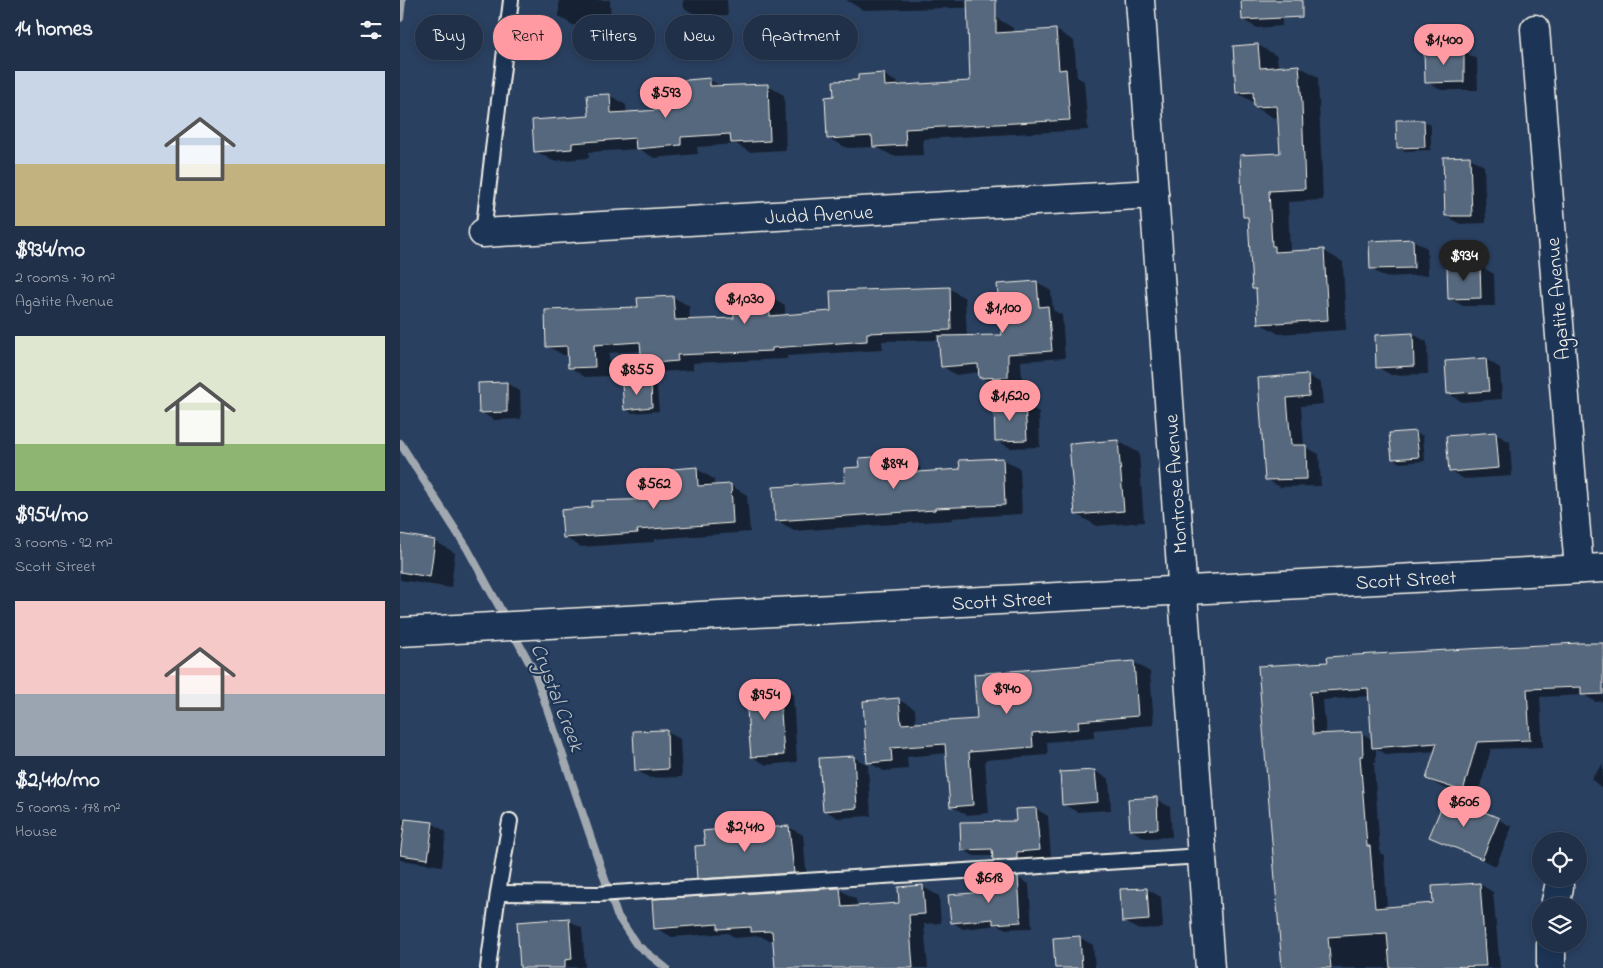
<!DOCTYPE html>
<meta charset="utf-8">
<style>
body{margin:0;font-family:"Indie Flower",sans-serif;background:#2d3c52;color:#f1f3f6;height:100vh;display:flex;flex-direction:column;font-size:19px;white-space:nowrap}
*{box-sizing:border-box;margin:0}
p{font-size:16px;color:#a2a9b4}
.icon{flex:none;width:28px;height:28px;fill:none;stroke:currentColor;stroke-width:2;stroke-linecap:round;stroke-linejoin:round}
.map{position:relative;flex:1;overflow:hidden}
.drawer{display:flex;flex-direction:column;background:#203048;width:400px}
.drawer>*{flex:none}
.guide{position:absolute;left:15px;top:15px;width:475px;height:45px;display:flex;gap:10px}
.buttons{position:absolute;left:1132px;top:832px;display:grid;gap:10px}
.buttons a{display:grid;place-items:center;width:55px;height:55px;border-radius:50%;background:#203048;box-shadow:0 2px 8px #0003,0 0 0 1px #3d4b60;font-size:25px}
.price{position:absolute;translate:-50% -42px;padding:0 11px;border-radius:18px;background:#ff9aa2;color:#111;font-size:16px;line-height:32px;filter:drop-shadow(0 1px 2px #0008)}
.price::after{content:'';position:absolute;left:50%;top:30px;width:15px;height:11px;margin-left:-8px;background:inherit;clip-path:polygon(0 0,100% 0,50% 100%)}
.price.active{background:#222;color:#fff}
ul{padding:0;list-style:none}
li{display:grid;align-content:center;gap:10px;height:265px;padding:0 15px}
li span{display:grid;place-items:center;height:155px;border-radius:0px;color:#555}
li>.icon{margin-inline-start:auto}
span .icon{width:90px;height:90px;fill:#fffc;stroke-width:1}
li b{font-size:21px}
h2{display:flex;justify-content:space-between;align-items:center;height:60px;padding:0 15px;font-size:21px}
.pill{padding:0 18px;border-radius:22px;background:#203048;box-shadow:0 2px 8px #0003,0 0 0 1px #3d4b60;font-size:18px;line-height:45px}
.pill.active{background:#ff9aa2;color:#111}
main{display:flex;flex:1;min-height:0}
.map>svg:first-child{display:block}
</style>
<main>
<section class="drawer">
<h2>14 homes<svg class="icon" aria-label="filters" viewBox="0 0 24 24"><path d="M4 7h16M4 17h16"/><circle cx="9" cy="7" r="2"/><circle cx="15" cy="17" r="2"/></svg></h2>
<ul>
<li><span style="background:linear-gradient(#c9d6e8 60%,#c2b280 0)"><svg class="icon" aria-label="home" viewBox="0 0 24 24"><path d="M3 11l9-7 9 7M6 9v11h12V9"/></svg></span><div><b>$934/mo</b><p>2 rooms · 70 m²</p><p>Agatite Avenue</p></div></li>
<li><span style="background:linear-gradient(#dfe7d0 70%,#8fb573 0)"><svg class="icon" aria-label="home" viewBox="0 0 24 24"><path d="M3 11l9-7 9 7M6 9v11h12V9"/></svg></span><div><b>$954/mo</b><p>3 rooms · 92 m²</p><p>Scott Street</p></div></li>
<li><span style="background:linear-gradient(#f6c9c9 60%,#9aa5b1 0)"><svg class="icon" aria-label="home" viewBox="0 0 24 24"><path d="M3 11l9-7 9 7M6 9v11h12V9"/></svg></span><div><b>$2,410/mo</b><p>5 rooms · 178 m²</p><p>House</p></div></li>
</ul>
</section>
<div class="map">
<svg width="1203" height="968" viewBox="0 0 1203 968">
<rect width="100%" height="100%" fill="#2a4060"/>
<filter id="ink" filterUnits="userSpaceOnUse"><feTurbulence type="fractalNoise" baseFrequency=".02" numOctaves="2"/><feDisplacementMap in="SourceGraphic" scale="10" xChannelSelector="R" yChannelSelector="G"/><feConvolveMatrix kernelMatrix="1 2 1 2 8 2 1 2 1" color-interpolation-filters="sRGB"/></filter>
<g filter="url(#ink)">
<!-- shadow -->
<g fill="#0007" fill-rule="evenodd">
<path d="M159,0h51l1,26 -33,2 -19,-11z"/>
<path d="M283,0h44l1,15 -30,1 -14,-8z"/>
<path d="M446,0h150v7l-133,3z"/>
<path d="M839,0h42l1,26 -25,2 -14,-8v-18z"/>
<path d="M595,17l18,11v5l43,-3 18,11 3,36 7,4 4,49 -165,9 1,16 -31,1 -17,-9 -29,1 -19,-10 7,-41 24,-16 25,-6 18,10 69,-3z"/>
<path d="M858,45l19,11 1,12 21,-2 19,11 5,123 -35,2 2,50 34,-1 19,11 3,68 -67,4 -20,-11 -1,-32 -5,-3 -4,-69 -5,-3 37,-62 -2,-37 -5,1 -19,-11v-4l-18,-10 -3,-46z"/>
<path d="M1063,51l14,8 1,31h-37l-14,-8z"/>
<path d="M310,80l12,7 46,-1 16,9 2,55 -37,2 -13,-8 -39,3 1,7 -44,4 -15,-9 -50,3v6l-36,3 -17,-10 54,-34 19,-22 17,10 1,9 51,-4z"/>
<path d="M1024,121l7,4v25l-26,1 -7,-4z"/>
<path d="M1070,158l14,8 2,57 -26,1 -14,-8z"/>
<path d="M1013,240l14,8 1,27 -43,2 -14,-8 -1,-27z"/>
<path d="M1080,266l14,8 1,32h-32l-14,-8z"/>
<path d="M637,282l14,9 2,19 9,5 3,43 -44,3 1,23 -28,1 -14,-8v-5l-24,3 -14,-9 -2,-26 -58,1 1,9 -96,6v3l-94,4v7l-34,2 -16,-9 -1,-12 -33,2 1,23 -25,1 -16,-10v-12h-6l-16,-9 92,-38 34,-11 16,9 1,15 45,-2 34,-23 16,9v11l48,-4 117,-23 15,9 2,39 36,-1 -4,-51z"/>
<path d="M1013,334l14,8 1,32 -37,1 -14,-8z"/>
<path d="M1086,359l14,9 2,31 -40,3 -14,-9 -2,-31z"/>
<path d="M907,375l14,8 2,21 -22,2 3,40 15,8 2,32 -41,1 -14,-8 -6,-100z"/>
<path d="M106,383l14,8 1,28 -27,1 -14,-8z"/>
<path d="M250,383l7,4 2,24 -27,2 -7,-4z"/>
<path d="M625,404l14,8 1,35 -30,1 -14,-8 -1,-35z"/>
<path d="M1016,433l7,3 2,25 -25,2 -7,-4z"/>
<path d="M1096,434l14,8 2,34 -48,3 -14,-8 -3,-34z"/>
<path d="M718,441l21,12 5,69 -47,4 -21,-12z"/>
<path d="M502,457l18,10 1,6 40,-2 42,-12 17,10 2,45 -70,4 1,2 -159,11 -17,-11 70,-37 14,-15z"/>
<path d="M297,469l17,10v7l16,-1 17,10 3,37 -96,7v3l-73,5 -17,-10 95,-37 16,-10z"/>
<path d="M0,536l35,5 20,12 -4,35 -51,-8z"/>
<path d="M1203,644v57l-7,1 -12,-7 -44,2 3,50 -52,2 -14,49 -36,-11 -14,-8 9,-28 -49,4 -11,-7v15h-2l6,90 4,2 3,53 47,-4 46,-20 13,8 7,76h-218l-22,-301 69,-4 27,-7zM970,696l3,44 -11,-7 -36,2 -3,-35z"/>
<path d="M734,662l16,10 4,53 -60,5v8l-47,4 1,13 -63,5 4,53 -22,2 -16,-9 -4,-53 -40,4 1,12 -24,2 -16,-9 31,-62 16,9 1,15 62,-4z"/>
<path d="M378,686l15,8 4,68 -31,3 -14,-8z"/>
<path d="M266,731l14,8 2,38 -32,1 -14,-8z"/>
<path d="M453,757l15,8 3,51 -33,2 -14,-8z"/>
<path d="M1203,764v25l-12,-10z"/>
<path d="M695,771l14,8 2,31 -34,2 -14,-8 -2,-31z"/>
<path d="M756,799l14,8 2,30 -27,1 -14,-8z"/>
<path d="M636,809l12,7 3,41 -23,2 1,6 -22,2 -13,-7v-4h-20l-12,-7 55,-27z"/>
<path d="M0,819l32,4 14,9 -4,34 -42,-6z"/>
<path d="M1098,819l14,8 -16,39 -65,-30z"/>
<path d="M389,827l14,8 4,45 -94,6 -14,-8 7,-32 35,-17 4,2z"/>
<path d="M618,878l11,6 3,44 -26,1 -8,-4 -35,4 -11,-7z"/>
<path d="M523,887l16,9 2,27 -17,1 4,44h-152l-2,-28h-6l-8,-4 -25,2 -7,-5 -56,4 -16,-9 184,-38 16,9 1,8 43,-3z"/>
<path d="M747,889l14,8 2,31 -26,1 -14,-8 -2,-30z"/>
<path d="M168,920l14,8 3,39 -64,1z"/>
<path d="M679,937l14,8 2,23h-38z"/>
</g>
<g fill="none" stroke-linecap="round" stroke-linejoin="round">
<!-- stream -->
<g stroke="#a1a8b0" stroke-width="8">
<path d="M0,18l2,-18"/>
<path d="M0,443l67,105 40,73"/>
<path d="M112,631l23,42 82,242 19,29 30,24"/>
</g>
</g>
<!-- building -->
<g fill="#56677d" stroke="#f4f1e8">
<path d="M567,0h29v33l60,-4 3,41 7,-1 4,51 -165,9 1,16 -33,2 -1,-11 -45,3 -2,-42 9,-1 -1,-15 25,-1v-5l26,-2 1,13 85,-5z"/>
<path d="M841,0h61v17l-60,3z"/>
<path d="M858,44l2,24 39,-3 3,39 3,85 -36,2 3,55h3v6l49,-3 4,71 -70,4 -2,-35h-4l-4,-72h-5l-3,-62 40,-2 -3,-47 -23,1 -1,-15 -17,1 -3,-47z"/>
<path d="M1064,49v33l-39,1 -1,-33z"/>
<path d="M310,78v8l58,-2 2,57 -39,2 -1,-9 -49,3v8l-45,4 -1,-11 -63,5v6l-38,3 -2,-32 57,-4 -2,-21 23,-1 1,19 66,-4 -2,-28z"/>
<path d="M996,120h28l1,27 -28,1z"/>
<path d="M1070,156l2,60h-27l-2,-59z"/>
<path d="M1013,239l1,29 -44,1 -1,-28z"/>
<path d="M1080,265l1,33 -33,1 -1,-33z"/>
<path d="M637,281l2,26 9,-1 4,45 -44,3v23l-29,1 -1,-14 -37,3 -3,-31 64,-1 -5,-51z"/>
<path d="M550,287l1,43 -84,3v8l-95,7v3l-95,4 1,6 -36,3 -2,-22 -46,3 1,22 -27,1 -1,-22 -21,1 -1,-37 93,-3 -1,-9 36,-2 2,24 59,-2 -1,-22 36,-2 1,22 61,-5 -1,-20z"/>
<path d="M1013,333l1,33 -38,2 -1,-33z"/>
<path d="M1086,358l3,33 -42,3 -2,-33z"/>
<path d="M908,374l1,22 -22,2 4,47h15l1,34 -42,1 -7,-102z"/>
<path d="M107,382v30l-28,1 -1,-30z"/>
<path d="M251,382l1,25 -28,3 -2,-26z"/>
<path d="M625,403l2,37 -32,1 -1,-37z"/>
<path d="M1016,431l3,26 -27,2 -3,-26z"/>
<path d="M1096,432l3,36 -50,4 -3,-36z"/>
<path d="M718,440l6,71 -49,4 -6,-71z"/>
<path d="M503,455l1,18 56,-4 -1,-9 44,-2 2,47 -70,3v2l-160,11 -2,-34 72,-5 -1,-14 16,-1 -1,-9z"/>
<path d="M297,467l1,19 33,-2 2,39 -96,7 1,3 -75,5 -2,-28 31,-3v-6l66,-2v-9l16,-1 -1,-20z"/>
<path d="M0,534l35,6 -5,37 -30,-5z"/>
<path d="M1179,643h24v51l-22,1v-8l-54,2 3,51 -53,2 -14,49 -37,-12 11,-36 -65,5 -4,-60 -58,4 3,42 49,-2 1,24h-3l7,90h3l5,62 58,-5 -1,-17 48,-3 6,83 -96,2 -3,-35 -59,4 3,31h-49l-24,-302 70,-4 -1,-5 29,-2z"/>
<path d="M734,661l4,55 -60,5 1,8 -47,4 1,14 -64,5 4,53 -23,2 -5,-63 -54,4 1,13 -25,2 -4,-62 36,-3 2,26 76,-5 -3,-45z"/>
<path d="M379,684l5,71 -33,2 -6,-70z"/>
<path d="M267,730l1,39 -33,2 -2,-40z"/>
<path d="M454,756l3,52 -34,3 -4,-53z"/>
<path d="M695,770l3,32 -36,3 -2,-33z"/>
<path d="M1046,796l53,22 -17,41 -53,-22z"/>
<path d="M757,797l1,32 -28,1 -2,-31z"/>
<path d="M636,808l4,42 -23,2v7l-24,1 -1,-11 -31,1 -1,-28 56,-1 -1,-12z"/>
<path d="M5,819l28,3 -5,37 -28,-4z"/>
<path d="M389,826l5,47 -97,6 -2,-33 10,-1 -2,-14 38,-4 1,3z"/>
<path d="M618,876l3,46 -28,2v-5l-42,4 -3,-28 48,-4 -1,-13z"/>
<path d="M523,885l2,29 -16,1 4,53h-138l-3,-37 -21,1v-5l-33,2v-5l-64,5 -2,-30 188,-11 2,19 57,-4 -1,-16z"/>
<path d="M747,888l2,32 -27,2 -2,-33z"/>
<path d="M169,918l3,41 -7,1v8h-45l-3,-46z"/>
<path d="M680,936l2,32h-27l-2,-30z"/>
</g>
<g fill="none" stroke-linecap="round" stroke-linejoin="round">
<defs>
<g id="service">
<path d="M83,233l28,-233"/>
<path d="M98,893l100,1 604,-38"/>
<path d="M88,968l10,-75 12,-72"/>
</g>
<g id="minor">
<path d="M740,0l70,968"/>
<path d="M1135,29l44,540"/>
<path d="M83,233l671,-39"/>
<path d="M0,632l1203,-64"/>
<path d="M1155,906l4,-19"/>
<path d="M1151,944v24"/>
</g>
</defs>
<!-- service casing -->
<use href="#service" stroke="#f4f1e8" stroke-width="18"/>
<!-- minor casing -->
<use href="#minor" stroke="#f4f1e8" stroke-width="31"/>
<!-- service -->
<use href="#service" stroke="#1d3557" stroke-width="14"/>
<!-- minor -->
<use href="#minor" stroke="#1d3557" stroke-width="28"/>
</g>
</g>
<g text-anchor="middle" stroke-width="4.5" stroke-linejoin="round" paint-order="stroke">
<!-- street labels -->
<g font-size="20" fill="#f4f1e8" stroke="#1d3557">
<text transform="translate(419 214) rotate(-3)" y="7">Judd Avenue</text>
<text transform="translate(1157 299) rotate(-95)" y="7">Agatite Avenue</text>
<text transform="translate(775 484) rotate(-94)" y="7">Montrose Avenue</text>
<text transform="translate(1006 579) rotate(-3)" y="7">Scott Street</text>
<text transform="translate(602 600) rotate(-3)" y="7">Scott Street</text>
</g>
<!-- water labels -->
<g font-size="21" font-style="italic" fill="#bdc1c2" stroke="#1d3557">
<text transform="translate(158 697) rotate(69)" y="7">Crystal Creek</text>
</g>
</g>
</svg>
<div class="buttons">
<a><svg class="icon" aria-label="locate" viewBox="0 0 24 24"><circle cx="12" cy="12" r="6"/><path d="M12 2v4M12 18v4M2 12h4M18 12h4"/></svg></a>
<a><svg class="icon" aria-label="layers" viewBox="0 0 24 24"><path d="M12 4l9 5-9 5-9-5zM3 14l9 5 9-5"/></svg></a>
</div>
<b class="price" style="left:1044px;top:66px">$1,400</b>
<b class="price" style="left:266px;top:119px">$593</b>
<b class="price active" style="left:1064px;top:282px">$934</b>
<b class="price" style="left:345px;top:325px">$1,030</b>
<b class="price" style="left:603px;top:334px">$1,100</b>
<b class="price" style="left:237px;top:396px">$855</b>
<b class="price" style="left:610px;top:422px">$1,620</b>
<b class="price" style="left:494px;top:490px">$894</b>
<b class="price" style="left:254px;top:510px">$562</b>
<b class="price" style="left:607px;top:715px">$940</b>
<b class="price" style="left:365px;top:721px">$954</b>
<b class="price" style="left:1064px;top:828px">$606</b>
<b class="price" style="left:345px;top:853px">$2,410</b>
<b class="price" style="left:589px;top:904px">$618</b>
<div class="guide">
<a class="pill">Buy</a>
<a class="pill active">Rent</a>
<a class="pill">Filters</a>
<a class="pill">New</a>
<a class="pill">Apartment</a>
</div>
</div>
</main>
